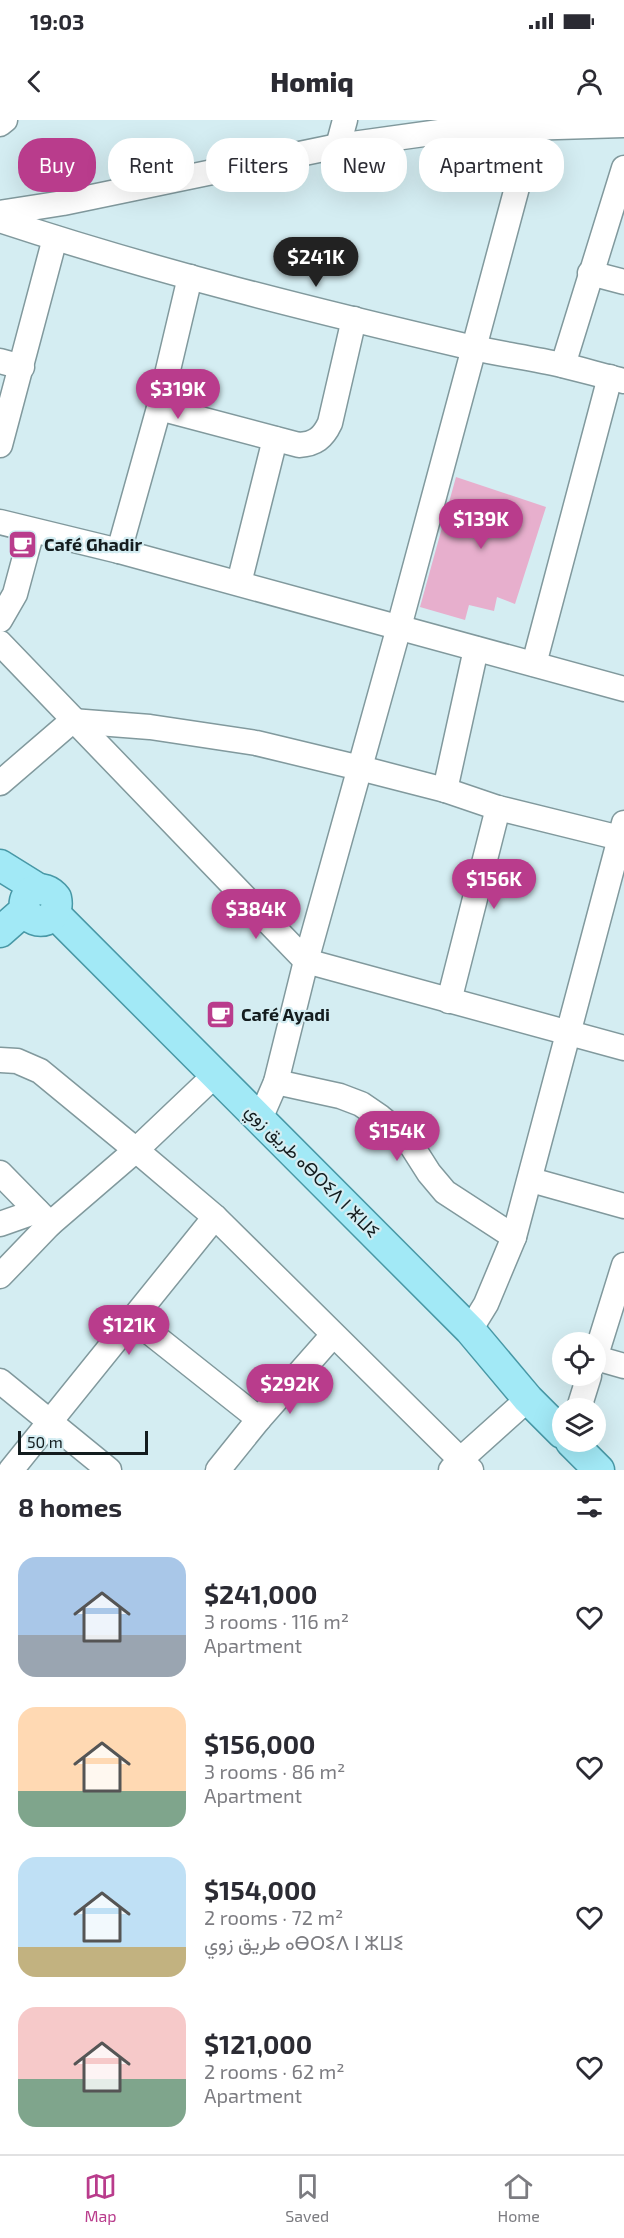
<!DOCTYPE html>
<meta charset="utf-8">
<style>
body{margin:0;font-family:"Exo 2",Vazirmatn,"Noto Sans Tifinagh",sans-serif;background:#f2f2f3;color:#2b2b33;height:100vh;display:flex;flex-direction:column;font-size:22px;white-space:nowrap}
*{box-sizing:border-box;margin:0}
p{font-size:20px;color:#7c7c81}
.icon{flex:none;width:33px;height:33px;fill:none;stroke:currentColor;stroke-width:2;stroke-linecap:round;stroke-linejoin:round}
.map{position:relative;height:1350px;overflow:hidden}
.drawer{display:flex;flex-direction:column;background:#fff;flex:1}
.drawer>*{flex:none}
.banner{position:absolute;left:18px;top:18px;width:588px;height:54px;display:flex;gap:12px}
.buttons{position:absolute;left:552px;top:1212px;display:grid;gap:12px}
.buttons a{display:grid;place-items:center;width:54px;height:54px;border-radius:50%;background:#fff;box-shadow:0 6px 24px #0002;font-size:30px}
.scale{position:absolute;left:18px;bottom:15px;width:130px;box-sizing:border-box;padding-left:6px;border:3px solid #131c1e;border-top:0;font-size:16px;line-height:21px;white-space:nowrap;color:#131c1e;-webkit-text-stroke:4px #d4edf2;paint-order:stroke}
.price{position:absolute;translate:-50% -51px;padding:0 14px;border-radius:21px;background:#b93c8c;color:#fff;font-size:20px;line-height:39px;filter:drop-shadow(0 2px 3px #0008)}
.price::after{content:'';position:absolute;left:50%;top:36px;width:18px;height:14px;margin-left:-9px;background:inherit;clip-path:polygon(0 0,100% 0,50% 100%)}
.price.current{background:#222;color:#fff}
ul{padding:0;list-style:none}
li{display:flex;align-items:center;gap:18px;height:150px;padding:0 18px}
li span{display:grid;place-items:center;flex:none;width:168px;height:120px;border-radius:18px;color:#555}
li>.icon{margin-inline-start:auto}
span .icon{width:72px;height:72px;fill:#fffc;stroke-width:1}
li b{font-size:26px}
h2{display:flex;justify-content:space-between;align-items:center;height:72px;padding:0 18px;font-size:26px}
.tag{padding:0 21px;border-radius:24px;background:#fff;box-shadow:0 6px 24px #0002;font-size:21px;line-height:54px}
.tag.current{background:#b93c8c;color:#fff}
.status{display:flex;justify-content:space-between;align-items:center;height:42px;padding:0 30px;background:#fff;direction:ltr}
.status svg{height:16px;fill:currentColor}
header{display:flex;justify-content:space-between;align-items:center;height:78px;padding:0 18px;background:#fff;font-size:27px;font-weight:800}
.menu{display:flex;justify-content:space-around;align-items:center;height:84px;border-top:2px solid #e1e1e2;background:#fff;font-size:16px;color:#7c7c81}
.menu a{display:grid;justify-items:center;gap:3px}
.menu .current{color:#b93c8c}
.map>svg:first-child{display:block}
</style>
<div class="status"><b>19:03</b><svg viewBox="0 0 49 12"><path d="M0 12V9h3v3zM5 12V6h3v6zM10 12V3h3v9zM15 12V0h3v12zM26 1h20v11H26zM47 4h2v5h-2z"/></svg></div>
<header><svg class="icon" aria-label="back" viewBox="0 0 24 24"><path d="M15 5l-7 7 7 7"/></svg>Homiq<svg class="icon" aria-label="person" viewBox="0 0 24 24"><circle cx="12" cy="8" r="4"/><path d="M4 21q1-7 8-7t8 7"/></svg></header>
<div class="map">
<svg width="624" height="1350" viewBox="0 0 624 1350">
<rect width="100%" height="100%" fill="#d4edf2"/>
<!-- building -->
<path fill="#e7afcd" d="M456,357l90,30 -31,97 -18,-7 -3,14 -25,-6 -4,15 -45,-13z"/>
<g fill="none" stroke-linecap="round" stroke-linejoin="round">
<defs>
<g id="minor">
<path d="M0,4l5,-4"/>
<path d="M338,26l7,-26"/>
<path d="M0,93l63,-10 275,-57 115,-16 171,-5"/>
<path d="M0,100c154,51 311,90 469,127 31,7 62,11 93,18 21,5 41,11 62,16"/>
<path d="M590,153l34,9"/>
<path d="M0,241l22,6"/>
<path d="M563,245l61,-197"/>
<path d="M159,288l140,37c16,-1 24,-7 31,-22l24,-104"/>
<path d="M0,325l55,-207"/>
<path d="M0,402l119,29 505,138"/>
<path d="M119,431l40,-143 31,-131"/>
<path d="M239,463l36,-144"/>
<path d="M0,500l15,-26 17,-63"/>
<path d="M0,523l306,318 318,87"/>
<path d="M534,544l76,-287"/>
<path d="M0,663l72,-62 78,6 106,16 104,25 85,22 53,18 122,30"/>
<path d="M445,670l31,-141"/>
<path d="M449,881l49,-193"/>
<path d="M0,940l17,1 23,10 96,79 79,67 256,253"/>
<path d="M276,962l64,14 21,8 19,13 28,23 21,33 16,19 69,45"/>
<path d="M260,999l16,-37 30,-121 93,-334 134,-499"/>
<path d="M0,1053l50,51"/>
<path d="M531,1060l93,26"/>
<path d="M0,1104l37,-13"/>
<path d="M0,1156l50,-52 86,-74 79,-75"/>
<path d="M133,1199l126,100"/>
<path d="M470,1210l16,-26 28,-67 110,-414"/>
<path d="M596,1235l28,-90"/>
<path d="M596,1238l28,8"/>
<path d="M0,1261l109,89"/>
<path d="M579,1288l10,-32"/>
<path d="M11,1350l204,-253"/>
<path d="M218,1350l41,-51 74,-84"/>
<path d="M451,1350l9,-10 68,-61"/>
</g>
<g id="major">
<path d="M0,745l37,23"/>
<path d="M55,794l415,416 58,69 34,34"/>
<path d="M0,812l25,-22c-4,-21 19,-28 31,-12 5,22 -21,32 -31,12"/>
<path d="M571,1322l28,28"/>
</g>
</defs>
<!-- minor casing -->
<use href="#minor" stroke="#81999d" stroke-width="27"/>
<!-- major casing -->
<use href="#major" stroke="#4898a6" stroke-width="33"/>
<!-- minor -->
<use href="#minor" stroke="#fff" stroke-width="24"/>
<!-- major -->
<use href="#major" stroke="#a2e9f6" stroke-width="30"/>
</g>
<!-- icons -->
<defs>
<symbol id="cafe-square" viewBox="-11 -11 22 22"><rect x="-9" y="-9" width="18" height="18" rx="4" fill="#b93c8c" stroke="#d4edf2"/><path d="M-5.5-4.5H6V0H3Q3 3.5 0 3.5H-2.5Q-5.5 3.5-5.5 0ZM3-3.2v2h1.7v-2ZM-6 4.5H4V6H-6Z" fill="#fff"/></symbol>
</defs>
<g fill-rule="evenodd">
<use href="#cafe-square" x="6" y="408" width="33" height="33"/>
<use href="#cafe-square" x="204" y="878" width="33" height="33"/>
</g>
<g text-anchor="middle" stroke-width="4.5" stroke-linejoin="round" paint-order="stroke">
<!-- poi labels -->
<g font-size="18" font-weight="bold" fill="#131c1e" stroke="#d4edf2" text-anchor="start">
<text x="44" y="431">Café Ghadir</text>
<text x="241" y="901">Café Ayadi</text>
</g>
<!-- street labels -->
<g font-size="18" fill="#131c1e" stroke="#d4edf2">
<text transform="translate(312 1051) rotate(45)" y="6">طريق زوي ⴰⴱⵔⵉⴷ ⵏ ⵣⵡⵉ</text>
</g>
</g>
</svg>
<div class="buttons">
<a><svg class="icon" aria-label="locate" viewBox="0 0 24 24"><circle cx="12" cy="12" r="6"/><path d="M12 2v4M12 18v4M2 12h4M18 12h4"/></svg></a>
<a><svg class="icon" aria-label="layers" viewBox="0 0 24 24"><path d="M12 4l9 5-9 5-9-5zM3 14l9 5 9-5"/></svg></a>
</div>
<div class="scale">50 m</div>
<b class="price current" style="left:316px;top:168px">$241K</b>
<b class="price" style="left:178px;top:300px">$319K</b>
<b class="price" style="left:481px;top:430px">$139K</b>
<b class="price" style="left:494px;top:790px">$156K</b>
<b class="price" style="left:256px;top:820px">$384K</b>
<b class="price" style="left:397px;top:1042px">$154K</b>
<b class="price" style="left:129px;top:1236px">$121K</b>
<b class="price" style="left:290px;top:1295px">$292K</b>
<div class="banner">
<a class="tag current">Buy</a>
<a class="tag">Rent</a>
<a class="tag">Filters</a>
<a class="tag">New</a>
<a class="tag">Apartment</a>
</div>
</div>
<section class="drawer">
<h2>8 homes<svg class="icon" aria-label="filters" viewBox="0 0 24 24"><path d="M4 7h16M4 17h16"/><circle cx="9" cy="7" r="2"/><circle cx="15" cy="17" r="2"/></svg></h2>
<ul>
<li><span style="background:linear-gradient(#a9c7e8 65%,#9aa5b1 0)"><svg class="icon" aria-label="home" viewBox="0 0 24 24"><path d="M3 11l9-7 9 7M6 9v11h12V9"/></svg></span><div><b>$241,000</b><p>3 rooms · 116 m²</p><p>Apartment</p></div><svg class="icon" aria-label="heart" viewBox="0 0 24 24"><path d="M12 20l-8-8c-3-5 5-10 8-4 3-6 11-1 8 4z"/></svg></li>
<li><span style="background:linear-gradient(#ffd9b3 70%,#7fa58c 0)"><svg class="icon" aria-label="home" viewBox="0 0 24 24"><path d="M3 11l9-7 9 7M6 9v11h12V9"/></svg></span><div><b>$156,000</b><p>3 rooms · 86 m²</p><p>Apartment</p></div><svg class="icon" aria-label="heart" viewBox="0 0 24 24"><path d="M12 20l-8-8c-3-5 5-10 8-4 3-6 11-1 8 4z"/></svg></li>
<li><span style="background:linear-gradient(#bfe0f5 75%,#c2b280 0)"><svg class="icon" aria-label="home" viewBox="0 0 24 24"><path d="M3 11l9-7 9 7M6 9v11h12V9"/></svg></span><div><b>$154,000</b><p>2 rooms · 72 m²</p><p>طريق زوي ⴰⴱⵔⵉⴷ ⵏ ⵣⵡⵉ</p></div><svg class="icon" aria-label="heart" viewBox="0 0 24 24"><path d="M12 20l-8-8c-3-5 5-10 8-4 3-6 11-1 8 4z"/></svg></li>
<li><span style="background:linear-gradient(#f6c9c9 60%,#7fa58c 0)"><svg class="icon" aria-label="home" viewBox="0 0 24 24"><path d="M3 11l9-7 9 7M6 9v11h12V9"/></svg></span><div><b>$121,000</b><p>2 rooms · 62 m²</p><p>Apartment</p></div><svg class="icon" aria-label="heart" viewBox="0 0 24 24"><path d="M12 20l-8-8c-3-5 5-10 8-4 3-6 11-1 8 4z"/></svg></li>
</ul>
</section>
<nav class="menu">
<a class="current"><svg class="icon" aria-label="map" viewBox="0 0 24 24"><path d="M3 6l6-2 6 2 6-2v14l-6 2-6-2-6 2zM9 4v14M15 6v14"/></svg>Map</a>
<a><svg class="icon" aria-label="saved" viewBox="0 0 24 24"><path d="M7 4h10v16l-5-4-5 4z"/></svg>Saved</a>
<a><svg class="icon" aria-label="home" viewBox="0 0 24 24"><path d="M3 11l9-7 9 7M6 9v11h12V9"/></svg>Home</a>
</nav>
